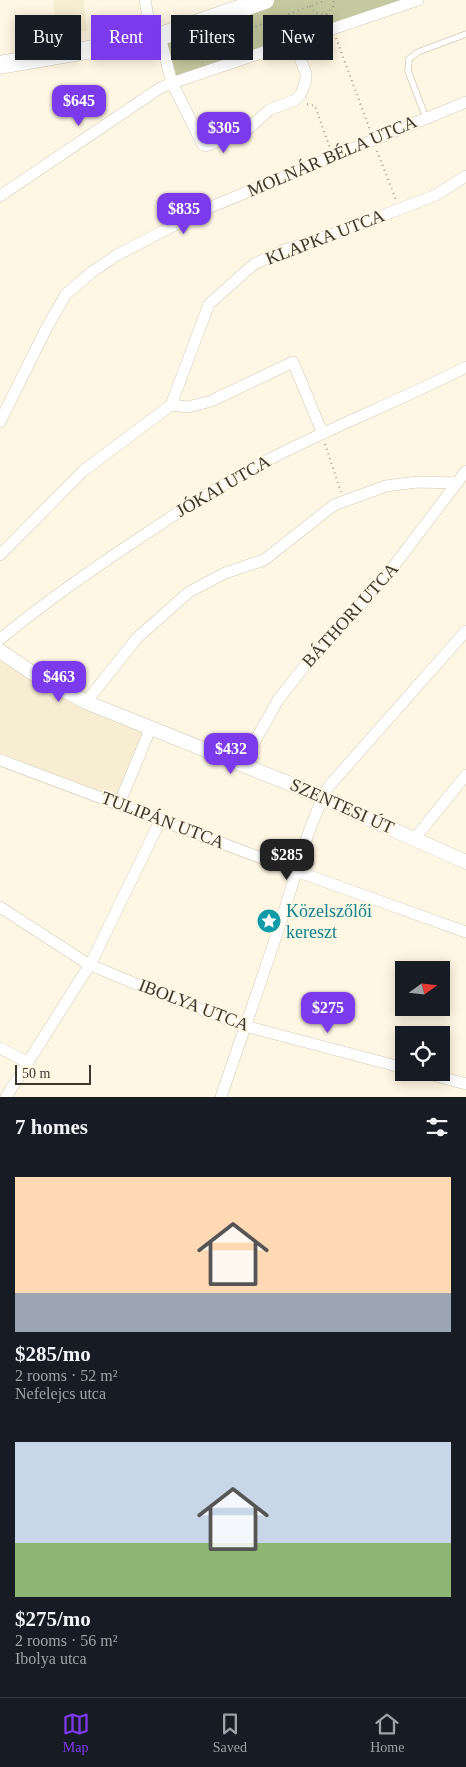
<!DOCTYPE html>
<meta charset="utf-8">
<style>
body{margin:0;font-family:"Times New Roman",serif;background:#20242c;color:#f1f3f6;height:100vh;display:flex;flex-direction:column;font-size:19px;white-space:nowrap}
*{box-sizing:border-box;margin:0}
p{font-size:16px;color:#9ea1a6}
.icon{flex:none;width:28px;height:28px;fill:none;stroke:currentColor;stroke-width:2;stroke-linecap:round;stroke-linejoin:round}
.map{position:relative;height:1097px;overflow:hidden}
.side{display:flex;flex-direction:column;background:#171b24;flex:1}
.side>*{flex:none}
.top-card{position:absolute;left:15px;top:15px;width:436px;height:45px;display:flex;gap:10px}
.needle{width:32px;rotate:75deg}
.buttons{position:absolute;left:395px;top:961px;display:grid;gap:10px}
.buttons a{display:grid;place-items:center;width:55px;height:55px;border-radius:0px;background:#171b24;box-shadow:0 2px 12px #0003;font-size:25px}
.scale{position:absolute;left:15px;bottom:12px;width:76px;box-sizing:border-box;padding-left:5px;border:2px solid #3a372f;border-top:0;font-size:14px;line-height:18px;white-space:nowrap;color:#3a372f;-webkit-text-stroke:4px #fff7e3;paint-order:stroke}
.price{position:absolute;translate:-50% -42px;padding:0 11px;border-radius:10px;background:#7c3aed;color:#fff;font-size:16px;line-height:32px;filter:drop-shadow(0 1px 2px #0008)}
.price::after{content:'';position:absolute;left:50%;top:30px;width:15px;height:11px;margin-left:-8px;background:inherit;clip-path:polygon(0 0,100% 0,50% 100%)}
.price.current{background:#222;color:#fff}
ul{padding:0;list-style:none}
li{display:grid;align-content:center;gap:10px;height:265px;padding:0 15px}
li span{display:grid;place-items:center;height:155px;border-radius:0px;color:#555}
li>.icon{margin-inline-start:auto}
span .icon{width:90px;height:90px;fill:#fffc;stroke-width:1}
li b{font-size:21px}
h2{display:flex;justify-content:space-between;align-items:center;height:60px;padding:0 15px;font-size:21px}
.chip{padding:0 18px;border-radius:0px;background:#171b24;box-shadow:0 2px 12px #0003;font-size:18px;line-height:45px}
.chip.current{background:#7c3aed;color:#fff}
.tab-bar{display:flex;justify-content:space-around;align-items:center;height:70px;border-top:1px solid #363941;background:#171b24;font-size:14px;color:#9ea1a6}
.tab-bar a{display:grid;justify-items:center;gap:2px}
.tab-bar .current{color:#7c3aed}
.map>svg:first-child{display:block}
</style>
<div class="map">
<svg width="466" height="1097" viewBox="0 0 466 1097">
<rect width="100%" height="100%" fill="#fff7e3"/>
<!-- built -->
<g fill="#f7edd2">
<path d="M53,0h31l3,31 -30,3z"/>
<path d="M0,656l145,72 -28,73 -117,-44z"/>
</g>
<!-- green -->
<path fill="#c4c99f" d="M268,0h149l-245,82 -11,-45z"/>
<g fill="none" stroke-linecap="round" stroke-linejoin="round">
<defs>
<path id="service" d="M426,118l-18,-47 1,-12 9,-7 48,-18"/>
<g id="minor">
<path d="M145,0l7,39"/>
<path d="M160,37l12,46 31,62 3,1 41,-16 22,-20 26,-10 6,-6 5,-14v-6l-12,-32"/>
<path d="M0,196l160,-108 12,-5 246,-83"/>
<path d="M171,405l17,2 23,-6 82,-39 29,70"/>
<path d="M0,422l46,-93 20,-35 26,-22 25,-17 89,-46 260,-107"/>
<path d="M0,555l83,-84 88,-66 38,-101 45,-40 30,-14 56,-18 96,-37 30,-19"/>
<path d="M0,639c43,-35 88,-67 135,-98 42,-28 84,-56 129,-79 66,-35 136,-61 202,-95"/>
<path d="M86,702l51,-64 52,-46 36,-19 39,-13 70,-55 52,-19 31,-4 40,1"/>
<path d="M0,760l296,111 170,61"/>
<path d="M242,764l36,-64 29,-37 77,-84 82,-108"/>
<path d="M119,804l28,-67 1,-9"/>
<path d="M415,838l51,-63"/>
<path d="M0,907l88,57 72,30 85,32 159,42"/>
<path d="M0,1048l27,14"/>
<path d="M422,1072l44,12"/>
<path d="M6,1097l86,-136 69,-142"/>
<path d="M221,1097c21,-62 43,-123 63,-185 13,-42 24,-87 45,-126l137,-155"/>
</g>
<path id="tertiary" d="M0,651l31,21 55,30 202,81 178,79"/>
<path id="primary" d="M0,65l152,-26 113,-39"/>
</defs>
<!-- service casing -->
<use href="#service" stroke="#d0c9b5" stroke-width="7"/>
<!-- minor casing -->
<use href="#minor" stroke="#d0c9b5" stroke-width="12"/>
<!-- tertiary casing -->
<use href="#tertiary" stroke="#d0c9b5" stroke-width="15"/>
<!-- primary casing -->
<use href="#primary" stroke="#d0c9b5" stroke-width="19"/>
<!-- path -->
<g stroke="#a19b8d" stroke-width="2" stroke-dasharray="1 4" stroke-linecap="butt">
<path d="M310,6l5,7 10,2 8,-8 1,-7"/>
<path d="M327,14l2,5"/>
<path d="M336,38l34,92"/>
<path d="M180,52c13,7 26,-1 36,-11"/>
<path d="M175,53l30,-10 18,-4 103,-39"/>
<path d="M199,53l3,10"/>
<path d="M307,104l8,2 15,42"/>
<path d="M377,151l19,49"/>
<path d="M325,444l16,48"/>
</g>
<!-- service -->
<use href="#service" stroke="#fff" stroke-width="5.5"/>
<!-- minor -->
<use href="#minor" stroke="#fff" stroke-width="11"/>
<!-- tertiary -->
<use href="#tertiary" stroke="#fff" stroke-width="14"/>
<!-- primary -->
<use href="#primary" stroke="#fff" stroke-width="18"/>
</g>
<!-- icons -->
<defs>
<symbol id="sight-disc" viewBox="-11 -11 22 22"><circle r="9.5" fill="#0f9aa8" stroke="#fff7e3"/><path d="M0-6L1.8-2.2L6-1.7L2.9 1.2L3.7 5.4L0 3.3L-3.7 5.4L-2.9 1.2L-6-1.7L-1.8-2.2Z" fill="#fff"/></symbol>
</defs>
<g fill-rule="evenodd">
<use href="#sight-disc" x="255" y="907" width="28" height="28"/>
</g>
<g text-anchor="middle" stroke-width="4" stroke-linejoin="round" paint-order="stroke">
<!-- street labels -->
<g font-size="18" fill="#3a372f" stroke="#fff7e3">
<text transform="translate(332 156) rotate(-23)" y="6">MOLNÁR BÉLA UTCA</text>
<text transform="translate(325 237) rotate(-21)" y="6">KLAPKA UTCA</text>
<text transform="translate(223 486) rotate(-30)" y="6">JÓKAI UTCA</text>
<text transform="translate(350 615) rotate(-48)" y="6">BÁTHORI UTCA</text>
<text transform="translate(342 806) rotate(24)" y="6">SZENTESI ÚT</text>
<text transform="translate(163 820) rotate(21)" y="6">TULIPÁN UTCA</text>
<text transform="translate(194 1005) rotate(21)" y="6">IBOLYA UTCA</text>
</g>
<!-- culture labels -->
<g font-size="18" fill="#0d838f" stroke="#fff7e3" text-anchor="start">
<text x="286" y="917">Közelszőlői<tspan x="286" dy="21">kereszt</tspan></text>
</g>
</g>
</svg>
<div class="buttons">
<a><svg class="needle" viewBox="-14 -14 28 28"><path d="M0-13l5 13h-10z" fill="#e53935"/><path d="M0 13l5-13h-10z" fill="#9ea1a6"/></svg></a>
<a><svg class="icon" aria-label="locate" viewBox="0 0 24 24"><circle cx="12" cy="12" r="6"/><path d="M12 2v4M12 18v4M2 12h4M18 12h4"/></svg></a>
</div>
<div class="scale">50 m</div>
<b class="price" style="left:79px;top:127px">$645</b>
<b class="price" style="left:224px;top:154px">$305</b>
<b class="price" style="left:184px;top:235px">$835</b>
<b class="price" style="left:59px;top:703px">$463</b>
<b class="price" style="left:231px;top:775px">$432</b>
<b class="price current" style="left:287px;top:881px">$285</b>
<b class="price" style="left:328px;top:1034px">$275</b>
<div class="top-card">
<a class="chip">Buy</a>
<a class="chip current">Rent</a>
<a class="chip">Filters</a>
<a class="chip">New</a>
</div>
</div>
<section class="side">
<h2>7 homes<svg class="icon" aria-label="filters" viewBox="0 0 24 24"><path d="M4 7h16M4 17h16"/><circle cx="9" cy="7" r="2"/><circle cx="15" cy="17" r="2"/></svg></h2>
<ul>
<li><span style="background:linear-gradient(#ffd9b3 75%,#9aa5b1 0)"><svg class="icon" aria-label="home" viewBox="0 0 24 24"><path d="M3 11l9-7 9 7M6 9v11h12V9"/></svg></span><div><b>$285/mo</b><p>2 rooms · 52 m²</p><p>Nefelejcs utca</p></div></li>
<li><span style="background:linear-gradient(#c9d6e8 65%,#8fb573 0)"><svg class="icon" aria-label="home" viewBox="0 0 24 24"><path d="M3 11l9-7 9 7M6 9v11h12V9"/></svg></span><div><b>$275/mo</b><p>2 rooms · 56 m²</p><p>Ibolya utca</p></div></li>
</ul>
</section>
<nav class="tab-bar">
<a class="current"><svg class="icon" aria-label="map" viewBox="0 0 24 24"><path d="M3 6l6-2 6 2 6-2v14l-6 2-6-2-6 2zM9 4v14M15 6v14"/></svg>Map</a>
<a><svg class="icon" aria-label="saved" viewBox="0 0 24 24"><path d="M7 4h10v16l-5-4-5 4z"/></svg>Saved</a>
<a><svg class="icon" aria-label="home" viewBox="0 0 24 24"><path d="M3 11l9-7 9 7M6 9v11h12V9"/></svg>Home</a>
</nav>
